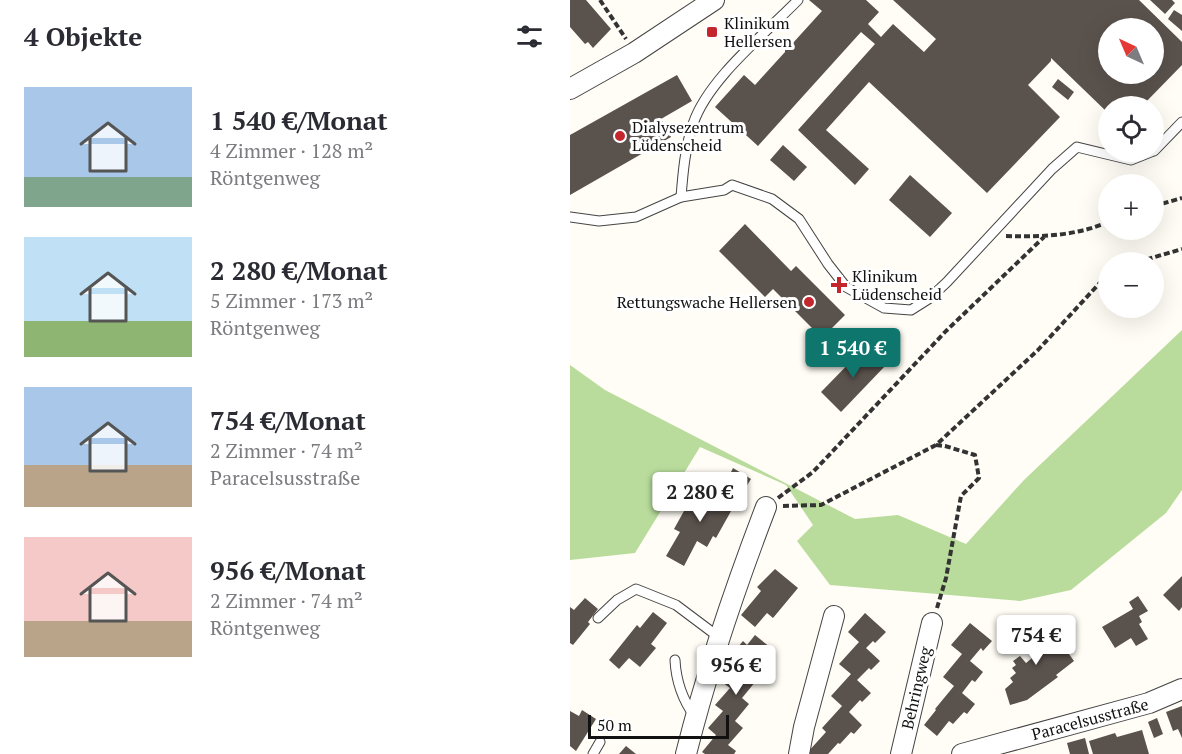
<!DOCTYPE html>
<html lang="de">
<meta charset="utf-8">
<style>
body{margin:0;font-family:"PT Serif",serif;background:#f7f7f7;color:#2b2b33;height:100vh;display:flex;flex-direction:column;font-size:22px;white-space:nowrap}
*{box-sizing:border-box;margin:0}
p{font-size:20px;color:#7c7c81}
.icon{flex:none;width:33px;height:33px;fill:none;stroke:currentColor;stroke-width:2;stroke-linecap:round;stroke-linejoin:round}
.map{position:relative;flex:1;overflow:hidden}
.drawer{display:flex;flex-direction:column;background:#fff;width:570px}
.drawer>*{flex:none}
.needle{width:39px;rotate:316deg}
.tools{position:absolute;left:528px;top:18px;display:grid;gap:12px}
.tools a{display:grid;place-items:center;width:66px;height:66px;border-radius:50%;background:#fff;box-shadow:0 6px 24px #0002;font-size:30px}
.scale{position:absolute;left:18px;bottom:15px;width:141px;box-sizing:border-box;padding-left:6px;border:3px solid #111;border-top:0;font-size:16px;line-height:21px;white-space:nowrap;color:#111;-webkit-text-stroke:4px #fff;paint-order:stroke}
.price{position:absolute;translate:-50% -51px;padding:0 14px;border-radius:6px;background:#fff;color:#222;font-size:20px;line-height:39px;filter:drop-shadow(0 2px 3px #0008)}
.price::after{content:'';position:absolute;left:50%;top:36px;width:18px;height:14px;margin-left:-9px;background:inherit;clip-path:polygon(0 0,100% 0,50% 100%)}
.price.on{background:#0f766e;color:#fff}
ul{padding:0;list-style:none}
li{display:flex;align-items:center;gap:18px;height:150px;padding:0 24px}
li span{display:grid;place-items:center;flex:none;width:168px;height:120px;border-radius:0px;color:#555}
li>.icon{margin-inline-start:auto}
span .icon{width:72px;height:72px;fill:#fffc;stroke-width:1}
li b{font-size:26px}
h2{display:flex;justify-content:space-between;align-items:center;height:72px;padding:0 24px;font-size:26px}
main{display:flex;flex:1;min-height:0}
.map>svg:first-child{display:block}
</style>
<main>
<section class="drawer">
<h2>4 Objekte<svg class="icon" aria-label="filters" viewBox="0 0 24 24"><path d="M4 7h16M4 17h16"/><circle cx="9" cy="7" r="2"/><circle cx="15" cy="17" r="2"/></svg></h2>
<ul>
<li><span style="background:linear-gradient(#a9c7e8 75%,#7fa58c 0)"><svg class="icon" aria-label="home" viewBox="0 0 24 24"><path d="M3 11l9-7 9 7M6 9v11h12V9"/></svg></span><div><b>1 540 €/Monat</b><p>4 Zimmer · 128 m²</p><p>Röntgenweg</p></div></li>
<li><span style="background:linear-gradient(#bfe0f5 70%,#8fb573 0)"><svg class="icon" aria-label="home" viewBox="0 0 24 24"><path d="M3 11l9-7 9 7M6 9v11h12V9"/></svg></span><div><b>2 280 €/Monat</b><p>5 Zimmer · 173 m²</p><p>Röntgenweg</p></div></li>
<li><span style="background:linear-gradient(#a9c7e8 65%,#b9a48a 0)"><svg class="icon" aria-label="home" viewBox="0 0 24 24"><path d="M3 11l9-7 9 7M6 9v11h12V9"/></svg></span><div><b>754 €/Monat</b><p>2 Zimmer · 74 m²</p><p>Paracelsusstraße</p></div></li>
<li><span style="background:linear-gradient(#f6c9c9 70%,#b9a48a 0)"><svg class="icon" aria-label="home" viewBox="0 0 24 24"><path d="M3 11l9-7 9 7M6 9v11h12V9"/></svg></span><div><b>956 €/Monat</b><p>2 Zimmer · 74 m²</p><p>Röntgenweg</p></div></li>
</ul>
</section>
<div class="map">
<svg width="612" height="754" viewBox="0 0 612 754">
<rect width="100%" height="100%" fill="#fffdf5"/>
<!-- forest -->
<path fill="#b9dc9c" d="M612,330v160l-16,23 -95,77 -51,11 -190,-16 -33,-44 16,-16 -27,-40 -86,-38 -65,106 -65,7v-195l35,25 250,129 43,-4 68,29 58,-64z"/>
<!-- building -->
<g fill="#5a524d" fill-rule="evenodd">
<path d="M0,0h16l25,29 -18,19 -5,-6 -3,2 -15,-17z"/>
<path d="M239,0h57l13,12 -11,12 13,13 12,-13 31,28 12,-13 -43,-39h246l43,42v23l-40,41h-34v7l-57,-55v3l-23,24 32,32 -73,76 -118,-111 -43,48 43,39 -14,16 -57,-55 77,-86 -14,-12 -103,114 -43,-39 29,-32 11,10 30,-33v-8h7l30,-33zM538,28h46v46h-46z"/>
<path d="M580,0h22l3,3 -10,11z"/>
<path d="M604,10l8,5v16l-14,-12z"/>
<path d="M107,75l15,26 -31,18 10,18 -101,58v-60z"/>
<path d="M488,79l16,13 -6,8 -16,-13z"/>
<path d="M213,145l24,22 -13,14 -24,-21z"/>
<path d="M340,175l42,38 -22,24 -41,-37z"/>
<path d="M175,224l46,47 5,-5 49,49 -23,23 -49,-49 -8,8 -46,-46z"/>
<path d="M296,346l20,19 -45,47 -20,-20z"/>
<path d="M163,468l18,11 -10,16 -13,-8 4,-7 -4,-2z"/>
<path d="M129,484l36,20 -19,34 -3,-2 -6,11 -10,-6 -13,25 -18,-10 14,-24 -6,-3z"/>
<path d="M205,569l23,19 -25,30 -6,-5 -12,14 -14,-12 20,-24 -4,-4z"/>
<path d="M612,576v31l-3,4 -16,-16z"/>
<path d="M568,596l10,15 -9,5 3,6 -3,2 9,15 -12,7 -5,-8 -16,10 -13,-21 31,-18 -4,-7z"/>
<path d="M15,598l13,11 -10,13 2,2 -17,21 -3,-2v-36l4,3z"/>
<path d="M83,612l14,11 -16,21 5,4 -16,19 -11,-9 -10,11 -10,-9 28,-35 3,3z"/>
<path d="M295,613l21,19 -11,11 -2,-2 -7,7 14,13 -9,9 -2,-2 -12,12 14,13 -9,9 -2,-2 -11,12 13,13 -8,9 -3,-2 -11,12 -2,-1 -10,11h-20l-1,-1 19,-21 -4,-4 20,-22 -11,-10 20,-22 -12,-10 20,-22 -11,-10z"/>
<path d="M473,621l7,9 -11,9 10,13 12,-9 13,18 -18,14 2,2 -31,23 -17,5 -5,-16 8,-7 -3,-4 6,-5 -4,-5 4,-3 -3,-4 7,-5 6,7 6,-5 -13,-18z"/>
<path d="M400,623l22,18 -9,10 -2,-3 -11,13 13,11 -8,10 -3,-2 -10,13 13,11 -8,10 -3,-2 -11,12 -4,-3 -12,15 -13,-11 12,-15 -1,-1 19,-23 -11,-9 19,-23 -11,-9z"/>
<path d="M185,635l16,13 -22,27 7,6 -14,17 7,6 -14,17 8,7 -15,17 8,6 -2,3h-29l-3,-2 14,-17 -8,-7 15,-17 -8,-6 15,-17 -8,-6 14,-18 -7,-6 14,-17 4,4z"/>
<path d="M612,706v32l-4,-9 -5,2 -7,-19z"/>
<path d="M12,710l14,9 -20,32 -6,-5v-35l9,5z"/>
<path d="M587,718l6,16 -9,4 -6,-16z"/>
<path d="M572,730l7,24h-56l-4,-13 26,-8 2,4z"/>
<path d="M515,738l4,16h-19l-3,-11z"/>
<path d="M56,746l10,8h-17z"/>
</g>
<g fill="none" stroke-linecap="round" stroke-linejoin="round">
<defs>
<g id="service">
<path d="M584,151l28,-29"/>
<path d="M111,197c2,-25 4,-49 12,-73 15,-45 72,-90 105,-124"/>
<path d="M0,217l29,4 37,-4 45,-20 43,-7 8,-5 40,14 27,20 29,45 18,23 38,21 27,2 19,-12 17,-16 105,-113 25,-22 54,13 20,-8"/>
<path d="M28,618l19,-18 19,-11 40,16 44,33"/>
<path d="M105,660c1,22 7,39 20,57"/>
<path d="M23,754l7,-12"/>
</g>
<g id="minor">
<path d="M0,89l64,-36 80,-53"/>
<path d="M116,754c21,-84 49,-166 80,-247"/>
<path d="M229,754l5,-27 30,-111"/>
<path d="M331,754l31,-131"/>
<path d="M392,754l187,-51 33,-14"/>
</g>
</defs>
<!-- service casing -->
<use href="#service" stroke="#444" stroke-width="11"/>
<!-- minor casing -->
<use href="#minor" stroke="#444" stroke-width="22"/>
<!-- path -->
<g stroke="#333" stroke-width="4" stroke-dasharray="6 3" stroke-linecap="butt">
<path d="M30,0l26,39"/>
<path d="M584,206l28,-8"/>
<path d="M436,236c35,1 70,0 102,-14"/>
<path d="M568,262l44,-13"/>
<path d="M366,445l9,1 30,9 4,23 -18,18 -15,82 -9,30"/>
<path d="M208,498l35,-26 133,-141 98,-94"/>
<path d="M213,506l38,-1 115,-60 102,-95 70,-76"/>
</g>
<!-- service -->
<use href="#service" stroke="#fff" stroke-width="9"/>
<!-- minor -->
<use href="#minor" stroke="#fff" stroke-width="20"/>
</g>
<!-- markers -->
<g fill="#c4262e" stroke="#fff" stroke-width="2">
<rect x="136" y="26" width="12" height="12" rx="3"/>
<circle cx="50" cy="136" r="6"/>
<path d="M266 276h6v6h6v6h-6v6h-6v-6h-6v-6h6z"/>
<circle cx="239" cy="302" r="6"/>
</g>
<g text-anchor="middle" stroke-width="6" stroke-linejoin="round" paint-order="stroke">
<!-- poi labels -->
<g font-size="16" fill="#111" stroke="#fff" text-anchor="start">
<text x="154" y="29">Klinikum<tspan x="154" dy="18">Hellersen</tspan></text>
<text x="62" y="133">Dialysezentrum<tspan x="62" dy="18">Lüdenscheid</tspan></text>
<text x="282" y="282">Klinikum<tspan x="282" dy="18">Lüdenscheid</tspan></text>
<text x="227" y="308" text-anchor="end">Rettungswache Hellersen</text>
</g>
<!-- street labels -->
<g font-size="16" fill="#111" stroke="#fff">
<text transform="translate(346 688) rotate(-77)" y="6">Behringweg</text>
<text transform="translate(520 719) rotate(-15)" y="6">Paracelsusstraße</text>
</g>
</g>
</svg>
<div class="tools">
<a><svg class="needle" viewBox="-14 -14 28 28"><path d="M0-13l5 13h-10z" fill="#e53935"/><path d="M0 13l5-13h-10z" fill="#7c7c81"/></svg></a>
<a><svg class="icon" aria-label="locate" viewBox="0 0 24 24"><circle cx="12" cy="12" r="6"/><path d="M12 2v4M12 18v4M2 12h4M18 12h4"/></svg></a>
<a>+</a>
<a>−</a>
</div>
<div class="scale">50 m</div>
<b class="price on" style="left:283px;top:379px">1 540 €</b>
<b class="price" style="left:130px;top:523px">2 280 €</b>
<b class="price" style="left:466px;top:666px">754 €</b>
<b class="price" style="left:166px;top:696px">956 €</b>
</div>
</main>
